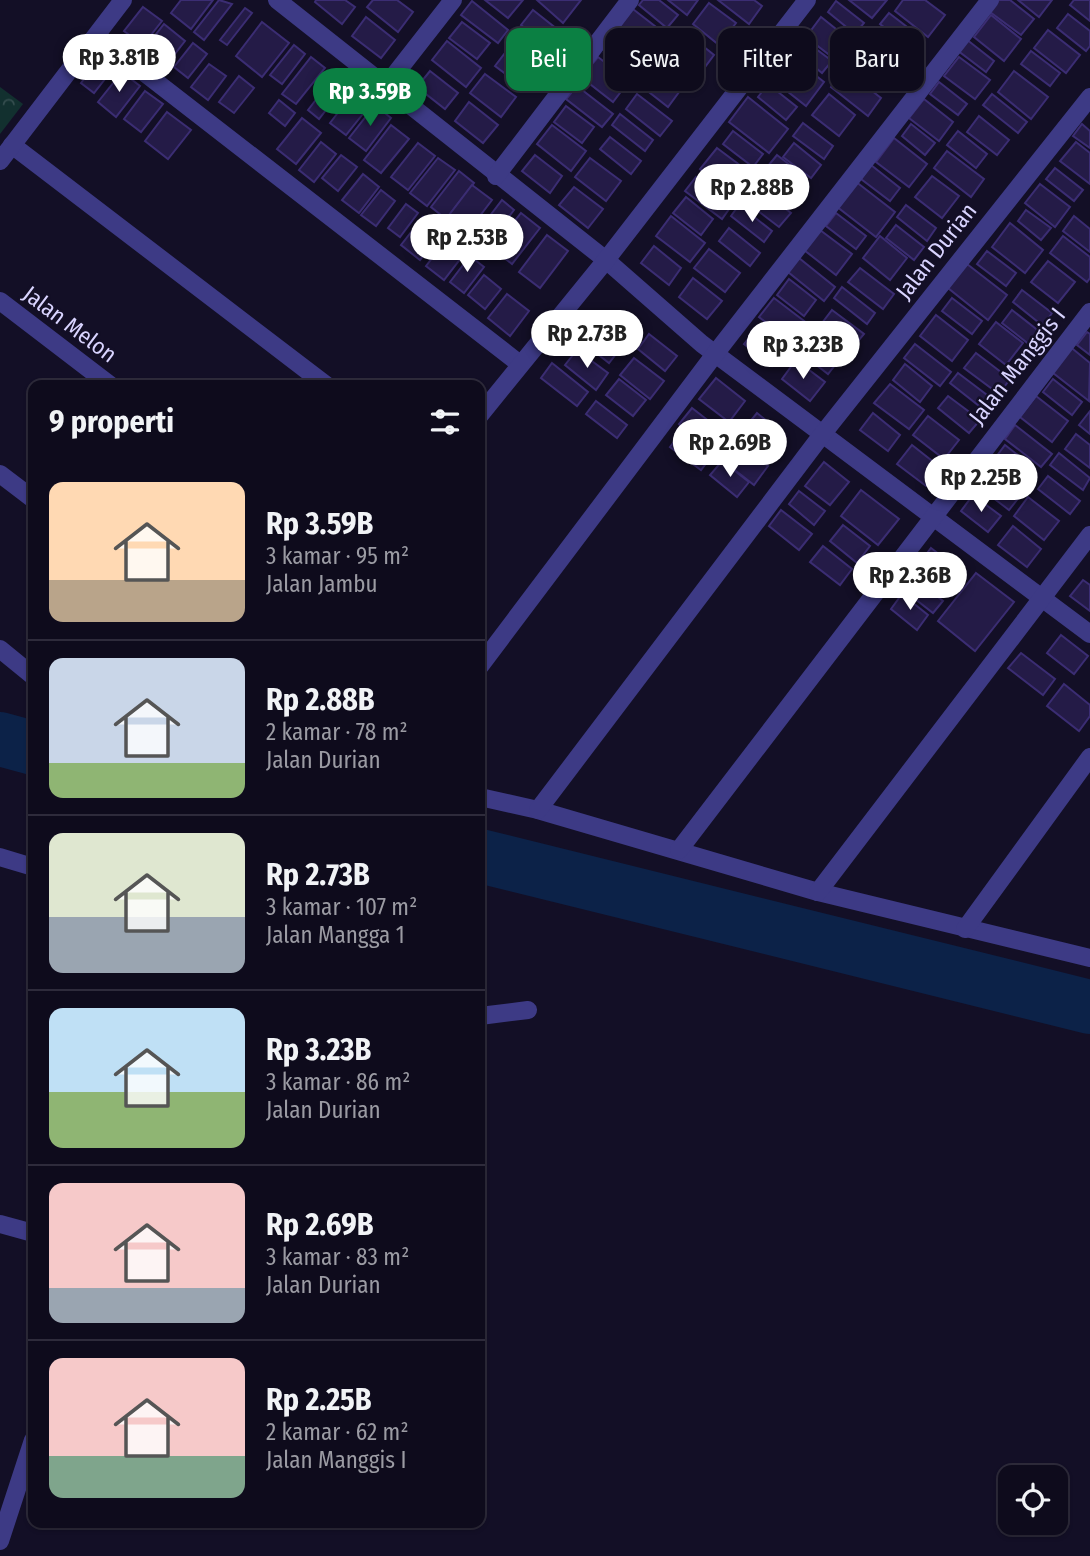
<!DOCTYPE html>
<html lang="id">
<meta charset="utf-8">
<style>
body{margin:0;font-family:"Fira Sans Condensed",sans-serif;background:#1c1929;color:#f1f3f6;height:100vh;display:flex;flex-direction:column;font-size:26px;white-space:nowrap}
*{box-sizing:border-box;margin:0}
p{font-size:23px;color:#9b9ba3}
.icon{flex:none;width:38px;height:38px;fill:none;stroke:currentColor;stroke-width:2;stroke-linecap:round;stroke-linejoin:round}
.map{position:relative;flex:1;overflow:hidden}
.drawer{position:absolute;left:28px;top:380px;width:457px;height:1148px;display:flex;flex-direction:column;background:#0e0b1c;border-radius:14px;box-shadow:0 2px 5px #0004,0 0 0 2px #2e2b3b}
.drawer>*{flex:none}
.hud{position:absolute;left:506px;top:28px;width:478px;height:63px;display:flex;gap:14px}
.controls{position:absolute;left:998px;top:1465px;display:grid;gap:14px}
.controls a{display:grid;place-items:center;width:70px;height:70px;border-radius:14px;background:#0e0b1c;box-shadow:0 2px 5px #0004,0 0 0 2px #2e2b3b;font-size:35px}
.price{position:absolute;translate:-50% -60px;padding:0 16px;border-radius:24px;background:#fff;color:#222;font-size:23px;line-height:46px;filter:drop-shadow(0 2px 4px #0008)}
.price::after{content:'';position:absolute;left:50%;top:42px;width:21px;height:16px;margin-left:-10px;background:inherit;clip-path:polygon(0 0,100% 0,50% 100%)}
.price.active{background:#0b8043;color:#fff}
ul{padding:0;list-style:none}
li{display:flex;align-items:center;gap:21px;height:175px;padding:0 21px}
li+li{border-top:2px solid #2e2b3b}
li span{display:grid;place-items:center;flex:none;width:196px;height:140px;border-radius:14px;color:#555}
li>.icon{margin-inline-start:auto}
span .icon{width:84px;height:84px;fill:#fffc;stroke-width:1}
li b{font-size:30px}
h2{display:flex;justify-content:space-between;align-items:center;height:84px;padding:0 21px;font-size:30px}
.pill{padding:0 24px;border-radius:14px;background:#0e0b1c;box-shadow:0 2px 5px #0004,0 0 0 2px #2e2b3b;font-size:24px;line-height:63px}
.pill.active{background:#0b8043;color:#fff}
.map>svg:first-child{display:block}
</style>
<div class="map">
<svg width="1090" height="1556" viewBox="0 0 1090 1556">
<defs>
<pattern id="forest-crowns" width="20" height="18" patternUnits="userSpaceOnUse" patternTransform="scale(1.75)"><rect width="20" height="18" fill="#12302f"/><path d="M2 6a3 3 0 1 1 6 0M12 15a3 3 0 1 1 6 0" fill="none" stroke="#344d4e"/></pattern>
</defs>
<rect width="100%" height="100%" fill="#130f26"/>
<!-- forest -->
<path fill="url(#forest-crowns)" d="M0,87l23,17 -23,30z"/>
<g fill="none" stroke-linecap="round" stroke-linejoin="round">
<!-- river -->
<g stroke="#0c2248" stroke-width="54">
<path d="M0,739l33,9"/>
<path d="M480,856l610,151"/>
</g>
</g>
<!-- building -->
<g fill="#241b47" stroke="#3b2d73" stroke-width="2">
<path d="M181,0h32l-22,29 -20,-16z"/>
<path d="M219,0l13,4 -28,36 -10,-8z"/>
<path d="M316,0h29l10,7 -13,17 -27,-22z"/>
<path d="M373,0h24l16,12 -15,20 -31,-25z"/>
<path d="M485,0h38l-15,18z"/>
<path d="M537,0h44l-18,23z"/>
<path d="M643,0h16l19,15 -11,13 -28,-23z"/>
<path d="M668,0h30l-11,15z"/>
<path d="M718,0h36l8,6 -13,18z"/>
<path d="M849,0h38l-15,18z"/>
<path d="M903,0h22l20,15 -17,22 -33,-26z"/>
<path d="M999,0h11l24,19 -13,16 -31,-23z"/>
<path d="M1018,0h34l-13,17z"/>
<path d="M1074,0h16v21l-20,-16z"/>
<path d="M472,1l36,29 -10,13 -37,-28z"/>
<path d="M836,1l28,22 -9,11 -27,-22z"/>
<path d="M709,3l27,20 -17,22 -26,-21z"/>
<path d="M629,6l40,31 -19,24 -40,-31z"/>
<path d="M143,7l19,14 -19,24 -19,-14z"/>
<path d="M245,8l7,5 -25,32 -7,-5z"/>
<path d="M533,10l34,27 -12,15 -34,-27z"/>
<path d="M889,13l35,27 -9,11 -35,-27z"/>
<path d="M1068,14l22,17v15l-4,5 -29,-23z"/>
<path d="M991,15l30,24 -17,22 -30,-24z"/>
<path d="M366,17l29,23 -14,18 -29,-22z"/>
<path d="M821,17l30,24 -15,19 -30,-23z"/>
<path d="M262,22l27,21 -27,34 -26,-21z"/>
<path d="M462,22l28,21 -13,16 -28,-21z"/>
<path d="M164,24l21,17 -18,23 -21,-17z"/>
<path d="M516,30l32,26 -8,10 -33,-26z"/>
<path d="M1048,30l32,25 -14,18 -32,-25z"/>
<path d="M684,31l30,24 -9,12 -31,-23z"/>
<path d="M876,34l30,24 -12,16 -30,-23z"/>
<path d="M614,39l30,24 -10,13 -30,-24z"/>
<path d="M966,39l28,22 -8,11 -29,-22z"/>
<path d="M447,41l34,27 -15,19 -34,-27z"/>
<path d="M193,43l14,11 -19,24 -14,-11z"/>
<path d="M808,43l24,18 -10,12 -23,-19z"/>
<path d="M294,45l11,9 -23,30 -12,-9z"/>
<path d="M854,50l30,22 -11,14 -29,-22z"/>
<path d="M1031,51l29,22 -10,13 -29,-22z"/>
<path d="M674,52l28,21 -10,14 -28,-22z"/>
<path d="M505,53l31,24 -9,13 -32,-24z"/>
<path d="M103,55l13,10 -22,28 -13,-10z"/>
<path d="M311,57l14,11 -29,36 -14,-10z"/>
<path d="M598,57l31,24 -16,21 -32,-25z"/>
<path d="M792,57l32,25 -18,24 -33,-26z"/>
<path d="M959,57l31,23 -15,19 -31,-23z"/>
<path d="M658,63l27,21 -17,23 -28,-22z"/>
<path d="M209,64l17,12 -18,24 -17,-13z"/>
<path d="M844,69l37,29 -13,18 -37,-29z"/>
<path d="M430,71l28,22 -13,16 -28,-22z"/>
<path d="M1014,71l34,26 -17,22 -33,-27z"/>
<path d="M122,72l18,14 -24,31 -18,-15z"/>
<path d="M336,74l11,9 -28,36 -11,-9z"/>
<path d="M485,74l31,23 -15,20 -31,-24z"/>
<path d="M239,76l15,12 -20,25 -15,-11z"/>
<path d="M939,82l28,22 -9,11 -28,-21z"/>
<path d="M768,84l29,23 -11,13 -28,-23z"/>
<path d="M577,86l36,28 -11,13 -36,-28z"/>
<path d="M145,91l18,13 -22,28 -17,-13z"/>
<path d="M354,92l16,13 -24,30 -16,-12z"/>
<path d="M637,94l35,27 -12,15 -34,-27z"/>
<path d="M829,94l26,21 -16,21 -27,-21z"/>
<path d="M992,94l35,28 -9,11 -35,-28z"/>
<path d="M748,97l40,32 -19,24 -40,-31z"/>
<path d="M924,99l29,23 -14,19 -30,-23z"/>
<path d="M279,100l16,13 -10,13 -16,-13z"/>
<path d="M469,102l29,23 -15,18 -28,-22z"/>
<path d="M375,105l16,13 -25,33 -17,-13z"/>
<path d="M566,106l28,21 -12,16 -28,-21z"/>
<path d="M167,112l24,18 -23,29 -23,-18z"/>
<path d="M620,114l33,26 -8,11 -33,-26z"/>
<path d="M979,116l30,24 -12,15 -30,-23z"/>
<path d="M302,118l19,15 -25,31 -19,-15z"/>
<path d="M803,123l30,23 -9,13 -31,-23z"/>
<path d="M911,124l24,19 -10,12 -23,-19z"/>
<path d="M1082,124l8,7v17l-17,-12z"/>
<path d="M391,125l18,14 -28,34 -17,-13z"/>
<path d="M552,125l34,26 -15,20 -34,-27z"/>
<path d="M733,131l30,23 -10,13 -30,-23z"/>
<path d="M958,131l29,23 -11,14 -29,-23z"/>
<path d="M610,137l31,24 -10,13 -31,-25z"/>
<path d="M894,138l33,26 -18,23 -33,-25z"/>
<path d="M321,142l15,12 -22,28 -15,-12z"/>
<path d="M1076,142l14,11v31l-30,-23z"/>
<path d="M418,143l17,13 -27,34 -17,-13z"/>
<path d="M794,143l27,22 -10,13 -28,-21z"/>
<path d="M717,148l32,24 -17,22 -32,-25z"/>
<path d="M947,151l37,28 -13,18 -37,-29z"/>
<path d="M341,155l16,12 -19,24 -16,-13z"/>
<path d="M535,155l27,21 -12,17 -28,-22z"/>
<path d="M777,155l27,21 -17,23 -28,-22z"/>
<path d="M438,158l17,12 -28,36 -17,-13z"/>
<path d="M590,158l31,23 -15,20 -31,-24z"/>
<path d="M871,165l29,23 -10,13 -29,-22z"/>
<path d="M1055,168l28,22 -9,11 -28,-22z"/>
<path d="M459,171l15,12 -28,36 -15,-12z"/>
<path d="M363,174l16,13 -20,26 -17,-13z"/>
<path d="M932,176l27,20 -17,22 -27,-21z"/>
<path d="M696,177l36,28 -10,14 -37,-28z"/>
<path d="M855,181l40,31 -19,25 -40,-31z"/>
<path d="M1040,184l30,23 -15,20 -30,-24z"/>
<path d="M472,185l20,15 -26,34 -20,-15z"/>
<path d="M757,186l34,27 -12,14 -34,-26z"/>
<path d="M574,187l29,22 -15,19 -29,-23z"/>
<path d="M381,190l14,11 -19,25 -15,-11z"/>
<path d="M686,197l27,22 -12,16 -28,-22z"/>
<path d="M502,200l12,10 -26,34 -12,-10z"/>
<path d="M406,204l12,9 -18,24 -12,-9z"/>
<path d="M739,205l33,26 -8,11 -33,-26z"/>
<path d="M906,205l30,23 -9,13 -30,-24z"/>
<path d="M1026,210l25,18 -10,12 -23,-19z"/>
<path d="M521,213l19,15 -28,36 -19,-15z"/>
<path d="M836,213l30,23 -10,13 -30,-23z"/>
<path d="M671,216l34,27 -15,19 -34,-26z"/>
<path d="M1074,216l16,13v23l-27,-21z"/>
<path d="M423,217l18,15 -21,28 -19,-15z"/>
<path d="M1010,223l33,27 -18,23 -33,-26z"/>
<path d="M896,225l28,22 -10,13 -28,-22z"/>
<path d="M729,228l31,25 -10,13 -31,-25z"/>
<path d="M820,230l32,24 -16,21 -32,-25z"/>
<path d="M450,235l18,14 -24,31 -18,-14z"/>
<path d="M547,235l21,16 -28,37 -21,-16z"/>
<path d="M880,236l27,22 -17,22 -27,-22z"/>
<path d="M1063,236l27,21v21l-3,4 -37,-29z"/>
<path d="M654,246l27,22 -12,17 -28,-22z"/>
<path d="M709,249l31,24 -15,19 -31,-24z"/>
<path d="M987,251l29,22 -10,13 -29,-22z"/>
<path d="M470,256l14,11 -20,26 -14,-11z"/>
<path d="M799,258l36,29 -11,14 -36,-29z"/>
<path d="M1048,261l27,21 -17,21 -27,-21z"/>
<path d="M967,264l40,31 -19,25 -40,-32z"/>
<path d="M860,268l34,26 -11,15 -35,-27z"/>
<path d="M484,275l17,14 -16,20 -17,-14z"/>
<path d="M693,278l29,23 -15,18 -28,-22z"/>
<path d="M789,279l27,21 -12,16 -27,-21z"/>
<path d="M842,287l33,26 -8,11 -33,-26z"/>
<path d="M1022,290l30,23 -9,13 -30,-24z"/>
<path d="M507,294l22,17 -19,25 -22,-18z"/>
<path d="M774,298l34,26 -15,20 -34,-27z"/>
<path d="M952,298l30,23 -10,13 -30,-23z"/>
<path d="M832,310l32,24 -11,13 -31,-24z"/>
<path d="M1012,310l28,22 -10,13 -28,-22z"/>
<path d="M936,315l32,25 -16,21 -32,-25z"/>
<path d="M583,320l37,29 -11,14 -37,-29z"/>
<path d="M996,322l27,21 -17,22 -27,-21z"/>
<path d="M757,328l27,22 -12,16 -28,-22z"/>
<path d="M812,331l31,24 -15,19 -31,-24z"/>
<path d="M1087,332l3,2v21l-13,-10z"/>
<path d="M649,334l28,22 -12,15 -27,-22z"/>
<path d="M915,344l36,28 -11,14 -36,-28z"/>
<path d="M1068,345l22,18 -1,38 -41,-32z"/>
<path d="M577,350l31,23 -12,17 -31,-25z"/>
<path d="M976,353l34,26 -11,15 -35,-26z"/>
<path d="M634,358l30,23 -14,18 -30,-24z"/>
<path d="M796,360l29,22 -15,19 -28,-22z"/>
<path d="M552,363l36,29 -11,14 -36,-28z"/>
<path d="M905,364l27,22 -12,16 -27,-22z"/>
<path d="M958,373l33,25 -8,11 -33,-26z"/>
<path d="M716,378l29,23 -16,21 -30,-23z"/>
<path d="M619,379l27,21 -13,16 -27,-21z"/>
<path d="M1053,379l29,23 -10,13 -29,-23z"/>
<path d="M890,384l34,26 -15,19 -35,-26z"/>
<path d="M948,396l32,24 -11,13 -31,-25z"/>
<path d="M1036,396l32,25 -16,21 -32,-25z"/>
<path d="M596,401l31,24 -10,13 -31,-24z"/>
<path d="M692,408l36,28 -13,16 -36,-28z"/>
<path d="M1090,411v23l-11,-9z"/>
<path d="M757,413l28,23 -17,21 -29,-22z"/>
<path d="M873,413l27,22 -12,16 -28,-21z"/>
<path d="M928,416l31,24 -15,19 -31,-24z"/>
<path d="M1015,425l37,29 -11,13 -36,-28z"/>
<path d="M681,433l30,24 -10,13 -31,-23z"/>
<path d="M1076,434l14,11v23l-25,-19z"/>
<path d="M737,441l31,25 -14,19 -32,-25z"/>
<path d="M912,445l29,23 -15,18 -29,-22z"/>
<path d="M1005,445l28,22 -12,16 -28,-22z"/>
<path d="M1059,453l31,25 -7,12 -33,-25z"/>
<path d="M722,461l27,21 -12,15 -27,-22z"/>
<path d="M824,462l25,20 -19,23 -25,-19z"/>
<path d="M990,464l34,27 -15,19 -34,-26z"/>
<path d="M1048,476l32,25 -10,13 -32,-25z"/>
<path d="M861,490l38,29 -21,26 -37,-29z"/>
<path d="M799,491l26,20 -11,14 -25,-21z"/>
<path d="M973,495l28,21 -13,16 -27,-21z"/>
<path d="M1028,497l31,24 -15,19 -30,-24z"/>
<path d="M781,510l31,24 -13,16 -30,-24z"/>
<path d="M843,525l27,21 -13,17 -27,-22z"/>
<path d="M1013,526l28,23 -14,18 -29,-22z"/>
<path d="M823,546l29,23 -12,16 -30,-23z"/>
<path d="M931,548l30,23 -16,20 -29,-23z"/>
<path d="M976,573l38,29 -39,49 -37,-30z"/>
<path d="M914,578l29,23 -10,12 -28,-22z"/>
<path d="M1083,580l7,5v26l-20,-15z"/>
<path d="M902,594l26,21 -11,15 -26,-21z"/>
<path d="M1061,635l27,21 -14,18 -27,-21z"/>
<path d="M1021,653l34,26 -12,16 -35,-27z"/>
<path d="M1064,684l26,21v11l-11,15 -32,-25z"/>
</g>
<g fill="none" stroke-linecap="round" stroke-linejoin="round">
<!-- lane -->
<g stroke="#3d3a85" stroke-width="18">
<path d="M0,857l33,10"/>
<path d="M480,1016l48,-6"/>
<path d="M0,1224l33,9"/>
<path d="M0,1541l33,-101"/>
</g>
<!-- street -->
<g stroke="#3d3a85" stroke-width="18">
<path d="M277,0l329,260 96,84 388,290"/>
<path d="M97,36l423,328"/>
<path d="M385,87l68,-87"/>
<path d="M12,145l314,240"/>
<path d="M0,161l123,-161"/>
<path d="M496,176l134,-176"/>
<path d="M0,301l110,84"/>
<path d="M480,415l126,-155 201,-260"/>
<path d="M0,474l33,25"/>
<path d="M0,649l33,27"/>
<path d="M480,666l235,-312 275,-354"/>
<path d="M480,797l58,13 280,82 272,66"/>
<path d="M538,810l283,-374 269,-339"/>
<path d="M679,850l411,-538"/>
<path d="M818,892l272,-357"/>
<path d="M965,929l125,-172"/>
</g>
</g>
<g text-anchor="middle" stroke-width="5" stroke-linejoin="round" paint-order="stroke">
<!-- street labels -->
<g font-size="23" fill="#d9d4ff" stroke="#130f26">
<text transform="translate(936 251) rotate(-52)" y="8">Jalan Durian</text>
<text transform="translate(70 324) rotate(37)" y="8">Jalan Melon</text>
<text transform="translate(1017 366) rotate(-52)" y="8">Jalan Manggis I</text>
</g>
</g>
</svg>
<div class="controls">
<a><svg class="icon" aria-label="locate" viewBox="0 0 24 24"><circle cx="12" cy="12" r="6"/><path d="M12 2v4M12 18v4M2 12h4M18 12h4"/></svg></a>
</div>
<b class="price" style="left:119px;top:94px">Rp 3.81B</b>
<b class="price active" style="left:370px;top:128px">Rp 3.59B</b>
<b class="price" style="left:752px;top:224px">Rp 2.88B</b>
<b class="price" style="left:467px;top:274px">Rp 2.53B</b>
<b class="price" style="left:587px;top:370px">Rp 2.73B</b>
<b class="price" style="left:803px;top:381px">Rp 3.23B</b>
<b class="price" style="left:730px;top:479px">Rp 2.69B</b>
<b class="price" style="left:981px;top:514px">Rp 2.25B</b>
<b class="price" style="left:910px;top:612px">Rp 2.36B</b>
<div class="hud">
<a class="pill active">Beli</a>
<a class="pill">Sewa</a>
<a class="pill">Filter</a>
<a class="pill">Baru</a>
</div>
<section class="drawer">
<h2>9 properti<svg class="icon" aria-label="filters" viewBox="0 0 24 24"><path d="M4 7h16M4 17h16"/><circle cx="9" cy="7" r="2"/><circle cx="15" cy="17" r="2"/></svg></h2>
<ul>
<li><span style="background:linear-gradient(#ffd9b3 70%,#b9a48a 0)"><svg class="icon" aria-label="home" viewBox="0 0 24 24"><path d="M3 11l9-7 9 7M6 9v11h12V9"/></svg></span><div><b>Rp 3.59B</b><p>3 kamar · 95 m²</p><p>Jalan Jambu</p></div></li>
<li><span style="background:linear-gradient(#c9d6e8 75%,#8fb573 0)"><svg class="icon" aria-label="home" viewBox="0 0 24 24"><path d="M3 11l9-7 9 7M6 9v11h12V9"/></svg></span><div><b>Rp 2.88B</b><p>2 kamar · 78 m²</p><p>Jalan Durian</p></div></li>
<li><span style="background:linear-gradient(#dfe7d0 60%,#9aa5b1 0)"><svg class="icon" aria-label="home" viewBox="0 0 24 24"><path d="M3 11l9-7 9 7M6 9v11h12V9"/></svg></span><div><b>Rp 2.73B</b><p>3 kamar · 107 m²</p><p>Jalan Mangga 1</p></div></li>
<li><span style="background:linear-gradient(#bfe0f5 60%,#8fb573 0)"><svg class="icon" aria-label="home" viewBox="0 0 24 24"><path d="M3 11l9-7 9 7M6 9v11h12V9"/></svg></span><div><b>Rp 3.23B</b><p>3 kamar · 86 m²</p><p>Jalan Durian</p></div></li>
<li><span style="background:linear-gradient(#f6c9c9 75%,#9aa5b1 0)"><svg class="icon" aria-label="home" viewBox="0 0 24 24"><path d="M3 11l9-7 9 7M6 9v11h12V9"/></svg></span><div><b>Rp 2.69B</b><p>3 kamar · 83 m²</p><p>Jalan Durian</p></div></li>
<li><span style="background:linear-gradient(#f6c9c9 70%,#7fa58c 0)"><svg class="icon" aria-label="home" viewBox="0 0 24 24"><path d="M3 11l9-7 9 7M6 9v11h12V9"/></svg></span><div><b>Rp 2.25B</b><p>2 kamar · 62 m²</p><p>Jalan Manggis I</p></div></li>
</ul>
</section>
</div>
